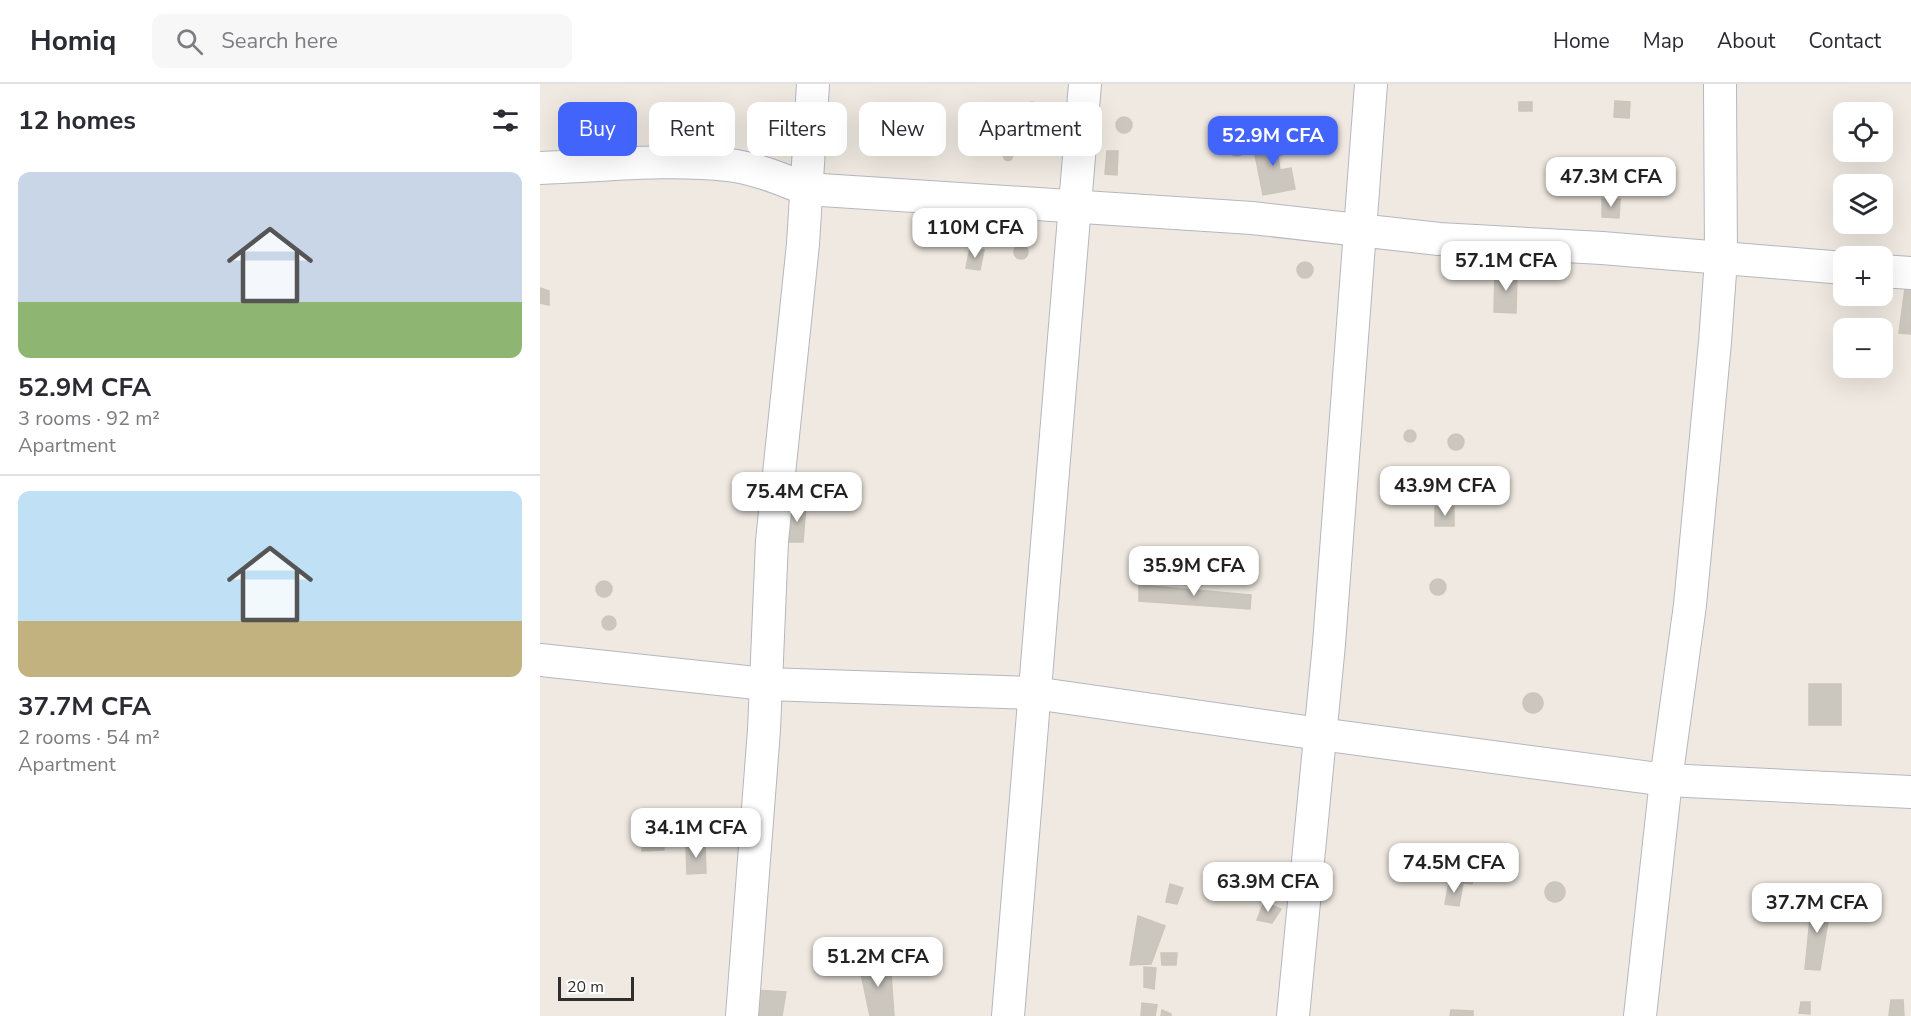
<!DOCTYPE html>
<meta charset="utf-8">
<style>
body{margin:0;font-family:"Nunito Sans",sans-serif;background:#f7f7f7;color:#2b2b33;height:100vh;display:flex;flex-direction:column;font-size:22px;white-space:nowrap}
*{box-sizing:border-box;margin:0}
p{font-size:20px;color:#7c7c81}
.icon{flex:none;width:33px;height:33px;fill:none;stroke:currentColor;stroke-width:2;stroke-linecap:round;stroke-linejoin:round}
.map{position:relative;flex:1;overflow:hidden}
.side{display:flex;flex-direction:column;background:#fff;width:540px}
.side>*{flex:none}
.top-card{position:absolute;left:18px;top:18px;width:570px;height:54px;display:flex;gap:12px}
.fabs{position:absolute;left:1293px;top:18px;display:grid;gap:12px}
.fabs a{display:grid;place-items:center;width:60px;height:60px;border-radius:12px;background:#fff;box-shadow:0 6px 24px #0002;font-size:30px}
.scale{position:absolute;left:18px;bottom:15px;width:76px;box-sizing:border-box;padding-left:6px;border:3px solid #2e2e2e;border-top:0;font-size:16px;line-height:21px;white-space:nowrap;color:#2e2e2e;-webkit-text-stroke:4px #fff;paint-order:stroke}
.price{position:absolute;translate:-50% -51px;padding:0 14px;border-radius:12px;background:#fff;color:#222;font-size:20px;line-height:39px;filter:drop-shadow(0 2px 3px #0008)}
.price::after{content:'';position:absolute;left:50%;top:36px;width:18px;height:14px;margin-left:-9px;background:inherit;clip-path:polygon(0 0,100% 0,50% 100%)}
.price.on{background:#4264fb;color:#fff}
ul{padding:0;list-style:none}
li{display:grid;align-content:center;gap:12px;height:318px;padding:0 18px}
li+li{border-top:2px solid #e1e1e2}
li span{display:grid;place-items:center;height:186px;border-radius:12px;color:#555}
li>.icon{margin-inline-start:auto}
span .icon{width:108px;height:108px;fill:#fffc;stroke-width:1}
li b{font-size:26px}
h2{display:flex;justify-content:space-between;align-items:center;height:72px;padding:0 18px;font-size:26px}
.chip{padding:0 21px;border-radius:12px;background:#fff;box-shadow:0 6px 24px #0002;font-size:21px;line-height:54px}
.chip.on{background:#4264fb;color:#fff}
header{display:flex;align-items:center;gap:36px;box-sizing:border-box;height:84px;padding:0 30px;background:#fff;border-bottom:2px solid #e1e1e2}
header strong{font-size:28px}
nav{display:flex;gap:33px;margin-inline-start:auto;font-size:21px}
.search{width:420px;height:54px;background:#f7f7f7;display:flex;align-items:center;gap:15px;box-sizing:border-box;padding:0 21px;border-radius:12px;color:#7c7c81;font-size:22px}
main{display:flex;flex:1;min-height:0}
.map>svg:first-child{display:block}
</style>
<header>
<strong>Homiq</strong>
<div class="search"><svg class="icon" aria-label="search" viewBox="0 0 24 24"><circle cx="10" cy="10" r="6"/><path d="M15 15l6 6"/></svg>Search here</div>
<nav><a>Home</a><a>Map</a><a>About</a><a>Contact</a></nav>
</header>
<main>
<section class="side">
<h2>12 homes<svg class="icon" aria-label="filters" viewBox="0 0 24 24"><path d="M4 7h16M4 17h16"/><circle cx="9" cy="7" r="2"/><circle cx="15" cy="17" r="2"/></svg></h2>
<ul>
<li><span style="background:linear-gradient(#c9d6e8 70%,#8fb573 0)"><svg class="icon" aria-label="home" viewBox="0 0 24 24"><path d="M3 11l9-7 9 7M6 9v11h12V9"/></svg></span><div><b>52.9M CFA</b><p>3 rooms · 92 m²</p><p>Apartment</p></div></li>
<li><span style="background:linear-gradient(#bfe0f5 70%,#c2b280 0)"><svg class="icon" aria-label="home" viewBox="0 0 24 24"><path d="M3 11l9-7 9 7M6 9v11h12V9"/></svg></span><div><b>37.7M CFA</b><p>2 rooms · 54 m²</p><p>Apartment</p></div></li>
</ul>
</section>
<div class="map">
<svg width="1371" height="932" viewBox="0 0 1371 932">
<rect width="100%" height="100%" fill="#efe9e1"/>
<!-- building -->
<g fill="#cbc7bf" stroke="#cbc5ba" stroke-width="1.5">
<path d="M1075,17l15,1 -1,16 -15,-1z"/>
<rect x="979" y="18" width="13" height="9"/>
<circle cx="492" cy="27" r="9"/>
<circle cx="584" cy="41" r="8"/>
<circle cx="697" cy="63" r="9"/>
<path d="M745,54l3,15 -10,3 2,14 11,-2 4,21 -32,6 -10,-51z"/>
<path d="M567,67h11l-1,24 -12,-1z"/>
<circle cx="468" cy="72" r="4.5"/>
<path d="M1062,115h18l-1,19 -17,-1z"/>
<circle cx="481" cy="168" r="7"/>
<path d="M430,164l14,2 -4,20 -14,-2z"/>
<circle cx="765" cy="186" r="8"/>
<path d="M955,188h22l-1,41 -22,-1z"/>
<path d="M0,204l9,3v14l-9,-2z"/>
<path d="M1365,204l6,1v45l-12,-1z"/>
<circle cx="870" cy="352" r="6"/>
<circle cx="916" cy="358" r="8"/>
<path d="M250,419l16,1 -3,38h-15z"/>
<rect x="895" y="423" width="19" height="19"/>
<circle cx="898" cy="503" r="8"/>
<circle cx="64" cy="505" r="8"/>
<path d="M599,501l112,10 -1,14 -111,-8z"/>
<circle cx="69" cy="539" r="7"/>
<rect x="1269" y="600" width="32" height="41"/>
<circle cx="993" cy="619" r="10"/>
<path d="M123,748l1,18 -22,1v-18z"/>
<path d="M146,761h19l1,28 -19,1z"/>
<path d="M913,773l23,3 -4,24 -23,-3z"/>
<path d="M909,798l14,2 -4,22 -14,-2z"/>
<circle cx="1015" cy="808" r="10"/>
<path d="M630,800l13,4 -6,16 -11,-2z"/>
<path d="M1272,815l19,4 -11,67 -15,-1z"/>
<path d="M724,818l17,7 -9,14 -15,-3z"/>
<path d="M598,832l27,10 -14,38 -21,1z"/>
<path d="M621,869h16l-1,12h-14z"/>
<path d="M350,876l4,56h-24l-11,-52z"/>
<path d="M604,883l12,1 -2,21 -10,-2z"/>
<path d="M213,906l33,2 -4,24h-34z"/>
<path d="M1351,916h12l1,16h-15z"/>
<path d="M1261,918h9v12l-11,-1z"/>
<path d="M602,919l15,2 -2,11h-14z"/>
<path d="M622,926l9,4v2h-10z"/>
<path d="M911,926l22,1v5h-23z"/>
</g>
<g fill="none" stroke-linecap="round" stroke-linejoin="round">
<defs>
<g id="minor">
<path d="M0,84c62,-2 126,-10 188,-3 27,3 53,14 78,24l446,29 187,21 163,9 242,20"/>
<path d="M1342,187l29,2"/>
<path d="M0,576l226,24 268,9 286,41 346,46 245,12"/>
<path d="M202,932l22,-286 8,-189 31,-297 10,-160"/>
<path d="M468,932l77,-932"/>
<path d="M753,932l36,-372 42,-560"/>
<path d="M1100,932l26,-236 24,-175 25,-263 6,-83 -1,-175"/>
</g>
</defs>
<!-- minor casing -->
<use href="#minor" stroke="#b4b7c1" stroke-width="34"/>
<!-- minor -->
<use href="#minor" stroke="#fff" stroke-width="32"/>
</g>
</svg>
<div class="fabs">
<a><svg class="icon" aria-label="locate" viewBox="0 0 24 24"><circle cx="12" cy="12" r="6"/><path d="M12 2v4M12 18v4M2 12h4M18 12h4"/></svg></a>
<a><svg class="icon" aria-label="layers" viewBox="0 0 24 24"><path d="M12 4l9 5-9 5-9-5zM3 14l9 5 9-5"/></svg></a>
<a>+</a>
<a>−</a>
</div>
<div class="scale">20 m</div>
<b class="price on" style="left:733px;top:83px">52.9M CFA</b>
<b class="price" style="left:1071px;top:124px">47.3M CFA</b>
<b class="price" style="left:435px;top:175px">110M CFA</b>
<b class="price" style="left:966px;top:208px">57.1M CFA</b>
<b class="price" style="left:905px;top:433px">43.9M CFA</b>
<b class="price" style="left:257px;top:439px">75.4M CFA</b>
<b class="price" style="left:654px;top:513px">35.9M CFA</b>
<b class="price" style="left:156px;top:775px">34.1M CFA</b>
<b class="price" style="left:914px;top:810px">74.5M CFA</b>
<b class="price" style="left:728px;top:829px">63.9M CFA</b>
<b class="price" style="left:1277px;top:850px">37.7M CFA</b>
<b class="price" style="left:338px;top:904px">51.2M CFA</b>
<div class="top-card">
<a class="chip on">Buy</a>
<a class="chip">Rent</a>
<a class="chip">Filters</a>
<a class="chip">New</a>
<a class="chip">Apartment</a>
</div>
</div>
</main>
